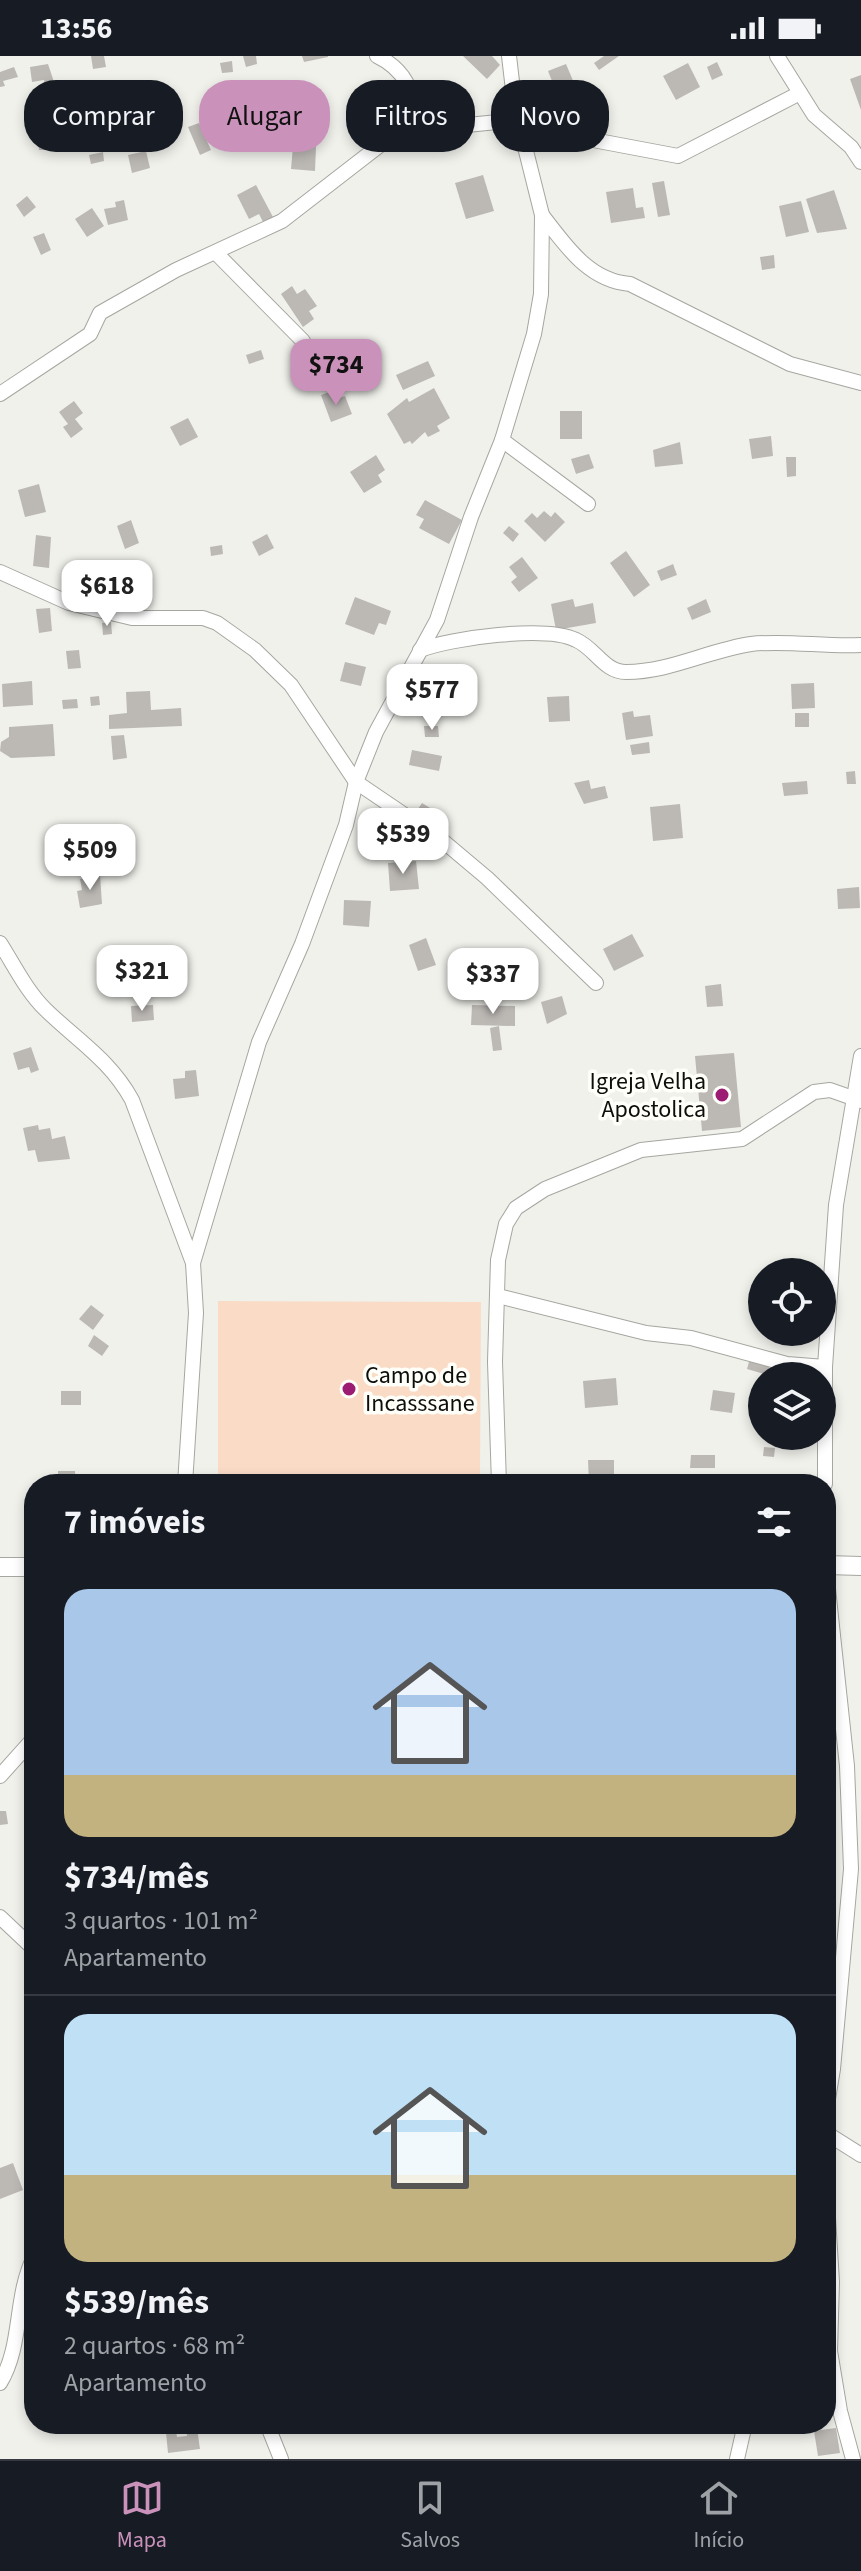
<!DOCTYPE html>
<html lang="pt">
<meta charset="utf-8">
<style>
body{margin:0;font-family:"Source Sans 3",sans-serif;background:#20242c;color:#f1f3f6;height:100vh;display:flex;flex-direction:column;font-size:30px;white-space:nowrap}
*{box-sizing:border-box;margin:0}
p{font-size:26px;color:#9ea1a6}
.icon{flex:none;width:44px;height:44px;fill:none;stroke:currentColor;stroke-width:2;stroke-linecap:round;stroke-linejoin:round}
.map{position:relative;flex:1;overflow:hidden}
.sheet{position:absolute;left:24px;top:1418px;width:812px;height:960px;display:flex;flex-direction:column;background:#171b24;border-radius:32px;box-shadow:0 4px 12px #0003}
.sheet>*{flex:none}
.guide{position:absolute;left:24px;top:24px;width:814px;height:72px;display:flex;gap:16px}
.fabs{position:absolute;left:748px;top:1202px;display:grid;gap:16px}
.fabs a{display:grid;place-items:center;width:88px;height:88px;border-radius:50%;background:#171b24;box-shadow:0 4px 12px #0003;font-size:40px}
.price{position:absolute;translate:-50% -68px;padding:0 18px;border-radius:16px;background:#fff;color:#222;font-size:26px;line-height:52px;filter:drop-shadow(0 2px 4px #0008)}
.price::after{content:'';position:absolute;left:50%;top:48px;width:24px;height:18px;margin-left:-12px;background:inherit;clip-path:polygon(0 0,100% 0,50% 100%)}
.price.active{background:#ca92bb;color:#111}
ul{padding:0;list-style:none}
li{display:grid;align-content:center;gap:16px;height:424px;padding:0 40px}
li+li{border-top:2px solid #363941}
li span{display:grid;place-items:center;height:248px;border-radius:24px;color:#555}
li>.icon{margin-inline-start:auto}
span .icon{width:144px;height:144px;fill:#fffc;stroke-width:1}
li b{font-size:34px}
h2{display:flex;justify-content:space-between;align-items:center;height:96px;padding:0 40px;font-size:34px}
.tag{padding:0 28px;border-radius:32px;background:#171b24;box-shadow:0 4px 12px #0003;font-size:28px;line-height:72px}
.tag.active{background:#ca92bb;color:#111}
.status{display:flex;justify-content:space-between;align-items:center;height:56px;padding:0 40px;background:#171b24;direction:ltr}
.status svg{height:22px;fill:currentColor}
.tabs{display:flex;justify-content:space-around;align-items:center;height:112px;border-top:2px solid #363941;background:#171b24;font-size:22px;color:#9ea1a6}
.tabs a{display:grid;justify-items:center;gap:4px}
.tabs .active{color:#ca92bb}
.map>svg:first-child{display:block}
</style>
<div class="status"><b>13:56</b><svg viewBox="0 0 49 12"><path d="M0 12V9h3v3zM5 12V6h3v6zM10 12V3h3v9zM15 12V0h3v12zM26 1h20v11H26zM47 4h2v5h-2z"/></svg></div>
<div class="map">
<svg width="861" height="2403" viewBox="0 0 861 2403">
<rect width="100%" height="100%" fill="#f1f1ec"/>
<!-- green -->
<path fill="#f9dbc6" d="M218,1245l263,1 -1,174h-262z"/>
<!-- building -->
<g fill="#bcb9b5">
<path d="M91,0h13l2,11 -13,2z"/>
<path d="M243,0h13l1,8 -11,3z"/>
<path d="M302,0h26v1l-24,5z"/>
<path d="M463,0h29l8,9 -13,14z"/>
<path d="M604,0h15l-20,14 -5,-7z"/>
<path d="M232,5l1,11 -11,1 -2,-10z"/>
<path d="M717,6l6,13 -11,5 -5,-13z"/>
<path d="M688,7l12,24 -24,13 -13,-24z"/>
<path d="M48,8l7,21 -10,2 -1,-7 -12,2 -2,-15z"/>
<path d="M566,8l8,19 -18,8 -8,-20z"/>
<path d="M14,11l4,10 -15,4 2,5 -5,1v-15z"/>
<path d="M861,19v35l-11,-31z"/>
<path d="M78,24l1,16 -19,1 -1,-15z"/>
<path d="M375,34l21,25 -17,14 -21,-25z"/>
<path d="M288,41l1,12 -7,1 1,11 -9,2 -3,-24z"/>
<path d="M259,54l7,29 -10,3 -8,-30z"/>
<path d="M199,67l12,27 -11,5 -12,-28z"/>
<path d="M38,70h12v13h10v11h-21z"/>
<path d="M280,71l6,16 -11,4 -5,-16z"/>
<path d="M293,90l23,1 -1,24 -24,-2z"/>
<path d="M146,95l4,17 -18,5 -4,-18z"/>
<path d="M103,96l1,9 -13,3 -2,-9z"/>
<path d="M483,119l11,36 -28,8 -11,-36z"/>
<path d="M664,125l6,34 -12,2 -6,-34z"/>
<path d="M256,129l17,32 -10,5 -4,-8 -10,5 -12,-24z"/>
<path d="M633,132l3,20 7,-1 2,11 -34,5 -5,-31z"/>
<path d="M834,134l13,39 -30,4 -11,-34z"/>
<path d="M27,140l9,11 -12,10 -8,-12z"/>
<path d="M124,144l4,20 -20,5 -4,-16 12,-2 -1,-5z"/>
<path d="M801,145l8,31 -23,5 -7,-31z"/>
<path d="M92,152l12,18 -17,11 -12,-18z"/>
<path d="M44,177l7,17 -10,5 -8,-18z"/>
<path d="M774,199l1,13 -13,2 -2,-13z"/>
<path d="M292,230l5,8 8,-5 12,17 -8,5 5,8 -11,8 -22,-33z"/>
<path d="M261,294l3,9 -15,5 -3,-9z"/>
<path d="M428,305l7,15 -32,14 -7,-15z"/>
<path d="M434,332l16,30 -13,8 3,5 -12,6 -3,-5 -13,12 -2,-3 -6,3 -17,-30 20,-16 2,4z"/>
<path d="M332,335l4,8 9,-3 7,18 -21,8 -10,-27z"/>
<path d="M74,345l9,12 -8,6 8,10 -12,9 -8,-11 5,-3 -9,-12z"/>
<rect x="560" y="355" width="22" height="28"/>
<path d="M188,362l10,19 -18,9 -10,-19z"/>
<path d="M771,380l2,20 -21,3 -3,-20z"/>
<path d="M680,386l3,22 -28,3 -2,-17z"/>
<path d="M589,398l5,14 -18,6 -5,-15z"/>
<path d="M376,399l9,15 -7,5 4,7 -18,11 -14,-21z"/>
<path d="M786,401h10v19l-9,1z"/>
<path d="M39,428l7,28 -21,5 -7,-27z"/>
<path d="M425,444l37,20 -13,24 -30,-16 5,-9 -8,-4z"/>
<path d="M544,455l7,6 4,-5 10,10 -20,20 -21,-21 8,-8 5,5z"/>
<path d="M131,464l8,23 -14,6 -8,-23z"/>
<path d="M509,470l10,8 -6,8 -10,-9z"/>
<path d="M267,478l7,14 -15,8 -7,-14z"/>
<path d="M36,479l15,2 -2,31 -16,-2z"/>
<path d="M222,489l1,9 -12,2 -1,-9z"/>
<path d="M626,495l24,34 -16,12 -24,-34z"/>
<path d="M522,501l16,21 -19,14 -8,-10 6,-5 -8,-10z"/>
<path d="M673,508l4,11 -16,6 -4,-10z"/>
<path d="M355,541l36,14 -5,14 -7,-2 -5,12 -29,-11z"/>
<path d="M573,543l2,8 18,-4 3,20 -40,7 -5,-26z"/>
<path d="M706,543l5,13 -19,8 -5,-12z"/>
<path d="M50,552l2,23 -13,2 -3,-24z"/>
<path d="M111,566l1,12 -9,1 -1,-12z"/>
<path d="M79,594l2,18 -13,1 -2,-18z"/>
<path d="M345,606l21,5 -5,19 -21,-5z"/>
<path d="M32,625l1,24 -30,2 -1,-23z"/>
<path d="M814,627l1,25 -23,1 -1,-25z"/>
<path d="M150,635l1,19 30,-2 1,18 -73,3v-14l18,-2 -1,-21z"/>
<path d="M99,640l1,9 -9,1 -1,-9z"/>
<path d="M569,640l1,25 -21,1 -2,-25z"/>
<path d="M77,643l1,9 -15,1 -1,-9z"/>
<path d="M633,655l1,6 16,-2 3,21 -27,4 -4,-27z"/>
<rect x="795" y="657" width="14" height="14"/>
<path d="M53,668l2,32 -44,2 -11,-7 1,-9 8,-5v-10z"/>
<path d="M424,670h14l1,11h-14z"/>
<path d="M124,679l3,23 -14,2 -2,-24z"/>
<path d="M649,686l1,11 -18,2 -2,-10z"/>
<path d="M412,694l30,6 -3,15 -30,-6z"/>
<path d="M855,715l1,13h-9l-1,-12z"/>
<path d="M589,724l2,9 14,-3 3,12 -24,6 -10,-21z"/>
<path d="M807,725l1,13 -24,2 -2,-13z"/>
<path d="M422,747l13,8 -6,9 -13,-8z"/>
<path d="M680,748l3,34 -30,3 -3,-34z"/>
<path d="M416,805l3,28 -29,2 -2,-28z"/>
<path d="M100,819l2,29 -22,4 -3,-17 5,-1 -2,-11z"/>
<path d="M859,831l1,21 -22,1 -1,-20z"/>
<path d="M344,844l27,1 -2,26 -26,-2z"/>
<path d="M632,878l12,22 -30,15 -11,-22z"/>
<path d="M426,882l10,27 -18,6 -9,-26z"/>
<path d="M721,928l2,22 -16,1 -2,-21z"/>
<path d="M562,940l5,18 -20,10 -6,-22z"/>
<path d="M153,949l1,15 -22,2 -1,-16z"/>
<path d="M472,949l43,1v20l-44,-1z"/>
<path d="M499,970l3,24 -9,1 -3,-23z"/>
<path d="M31,991l8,23 -8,3 -2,-6 -11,3 -5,-17z"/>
<path d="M734,997l7,74 -39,4 -7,-75z"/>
<path d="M196,1014l3,26 -24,3 -2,-20 12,-1v-7z"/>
<path d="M38,1069l1,5 11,-2 2,11 13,-3 5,23 -32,3 -3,-12 -7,1 -5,-23z"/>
<path d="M91,1249l13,10 -11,15 -14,-11z"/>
<path d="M94,1279l15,11 -7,10 -14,-10z"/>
<path d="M750,1302l20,6 -3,11 -20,-6z"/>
<path d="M616,1322l2,27 -33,3 -2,-27z"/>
<path d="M713,1334l22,3 -3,20 -22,-3z"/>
<rect x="61" y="1335" width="20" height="14"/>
<path d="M764,1391l11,1 -1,9 -11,-1z"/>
<path d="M691,1399h24v13h-25z"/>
<path d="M588,1404h26v24h-25z"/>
<path d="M58,1415h17l1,13h-18z"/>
<path d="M491,1419l1,9h-288v-6z"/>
<path d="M34,1565v18l-7,1 -2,-17z"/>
<path d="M0,1755h6l2,13 -8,1z"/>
<path d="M13,2107l10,27 -23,9v-31z"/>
<path d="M197,2372l3,21 -32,4 -2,-21 10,-2 1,7 10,-1 -1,-7z"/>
<path d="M836,2372l4,25 -22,3 -4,-25z"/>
</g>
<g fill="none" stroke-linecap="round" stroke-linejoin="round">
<defs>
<g id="minor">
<path d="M377,0c33,16 35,39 43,72"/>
<path d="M777,0l37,59 37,32 10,15"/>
<path d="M519,70l159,30 122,-63"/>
<path d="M542,159c24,31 47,66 88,69l160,80 71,19"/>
<path d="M217,198l86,87"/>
<path d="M0,338l90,-60 10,-21 76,-43 106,-49 115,-89 121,-12"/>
<path d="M502,384l86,64"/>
<path d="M0,516l69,31 63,15h71l14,5 38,27 36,35 65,97 87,59 44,37 109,105"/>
<path d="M420,594c31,-12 126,-25 156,-10 19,8 28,32 50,32 44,0 83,-22 125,-28 36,-4 74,3 110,1"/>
<path d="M0,887c14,22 27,49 46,67 32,31 64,50 86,90l61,163 3,50 -11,171"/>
<path d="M193,1207l66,-221 43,-98 44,-119 10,-43 20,-50 61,-112 34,-103 31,-77 32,-106 7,-40 1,-79 -27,-108 -6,-51"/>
<path d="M498,1240l148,37 45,5 96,26 38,3"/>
<path d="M499,1428l-4,-122 3,-102 8,-36 10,-16 29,-19 96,-39 101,-11 72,-47 16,-2 31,11"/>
<path d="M825,1428v-117l11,-162 25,-149"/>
<path d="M826,1514l21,196 4,103 -18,200 -7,42"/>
<path d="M0,1720l34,-38"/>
<path d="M0,1861l34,32"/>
<path d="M826,2077l35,22"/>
<path d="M826,2130l6,96 -2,69 10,60 13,48"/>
<path d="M0,2327c23,-38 14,-86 34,-126"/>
<path d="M267,2368l14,35"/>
<path d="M737,2403l8,-35"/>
</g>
<g id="tertiary">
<path d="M826,1509l35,1"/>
<path d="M0,1511h34"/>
</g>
</defs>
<!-- minor casing -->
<use href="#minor" stroke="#a6a6a1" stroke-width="16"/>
<!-- tertiary casing -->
<use href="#tertiary" stroke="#a6a6a1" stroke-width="20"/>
<!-- minor -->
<use href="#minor" stroke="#fff" stroke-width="14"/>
<!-- tertiary -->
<use href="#tertiary" stroke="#fff" stroke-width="18"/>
</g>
<!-- markers -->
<g fill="#9b1c72" stroke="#fffffa" stroke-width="3">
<circle cx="722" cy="1039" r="8"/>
<circle cx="349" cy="1333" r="8"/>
</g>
<g text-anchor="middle" stroke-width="7" stroke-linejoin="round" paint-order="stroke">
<!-- poi labels -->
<g font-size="24" fill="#0d0d0b" stroke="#fffffa" text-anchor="end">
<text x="706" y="1033">Igreja Velha<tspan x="706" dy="28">Apostolica</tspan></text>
<text x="365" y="1327" text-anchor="start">Campo de<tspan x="365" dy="28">Incasssane</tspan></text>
</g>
</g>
</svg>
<div class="fabs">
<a><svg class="icon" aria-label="locate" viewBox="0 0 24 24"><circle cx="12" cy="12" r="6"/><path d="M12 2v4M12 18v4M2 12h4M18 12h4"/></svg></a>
<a><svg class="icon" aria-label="layers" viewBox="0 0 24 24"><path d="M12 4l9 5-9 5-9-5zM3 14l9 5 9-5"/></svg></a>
</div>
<b class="price active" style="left:336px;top:351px">$734</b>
<b class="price" style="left:107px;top:572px">$618</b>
<b class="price" style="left:432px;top:676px">$577</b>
<b class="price" style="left:403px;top:820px">$539</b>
<b class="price" style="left:90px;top:836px">$509</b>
<b class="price" style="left:142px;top:957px">$321</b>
<b class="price" style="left:493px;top:960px">$337</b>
<div class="guide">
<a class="tag">Comprar</a>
<a class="tag active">Alugar</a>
<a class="tag">Filtros</a>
<a class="tag">Novo</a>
</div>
<section class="sheet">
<h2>7 imóveis<svg class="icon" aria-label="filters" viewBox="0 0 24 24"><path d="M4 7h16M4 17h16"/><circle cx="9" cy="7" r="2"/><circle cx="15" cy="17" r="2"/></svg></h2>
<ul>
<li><span style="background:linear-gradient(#a9c7e8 75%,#c2b280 0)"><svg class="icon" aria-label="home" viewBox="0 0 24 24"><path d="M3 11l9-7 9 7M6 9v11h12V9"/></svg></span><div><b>$734/mês</b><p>3 quartos · 101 m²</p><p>Apartamento</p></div></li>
<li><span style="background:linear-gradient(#bfe0f5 65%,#c2b280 0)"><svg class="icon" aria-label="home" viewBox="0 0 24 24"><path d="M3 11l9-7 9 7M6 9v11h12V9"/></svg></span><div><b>$539/mês</b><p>2 quartos · 68 m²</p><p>Apartamento</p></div></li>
</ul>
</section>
</div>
<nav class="tabs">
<a class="active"><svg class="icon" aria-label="map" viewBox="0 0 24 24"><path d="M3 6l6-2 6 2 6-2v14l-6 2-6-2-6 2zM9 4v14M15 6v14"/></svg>Mapa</a>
<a><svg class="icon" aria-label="saved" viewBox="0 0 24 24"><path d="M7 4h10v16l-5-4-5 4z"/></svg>Salvos</a>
<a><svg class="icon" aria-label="home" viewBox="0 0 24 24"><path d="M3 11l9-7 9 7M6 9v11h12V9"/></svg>Início</a>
</nav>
